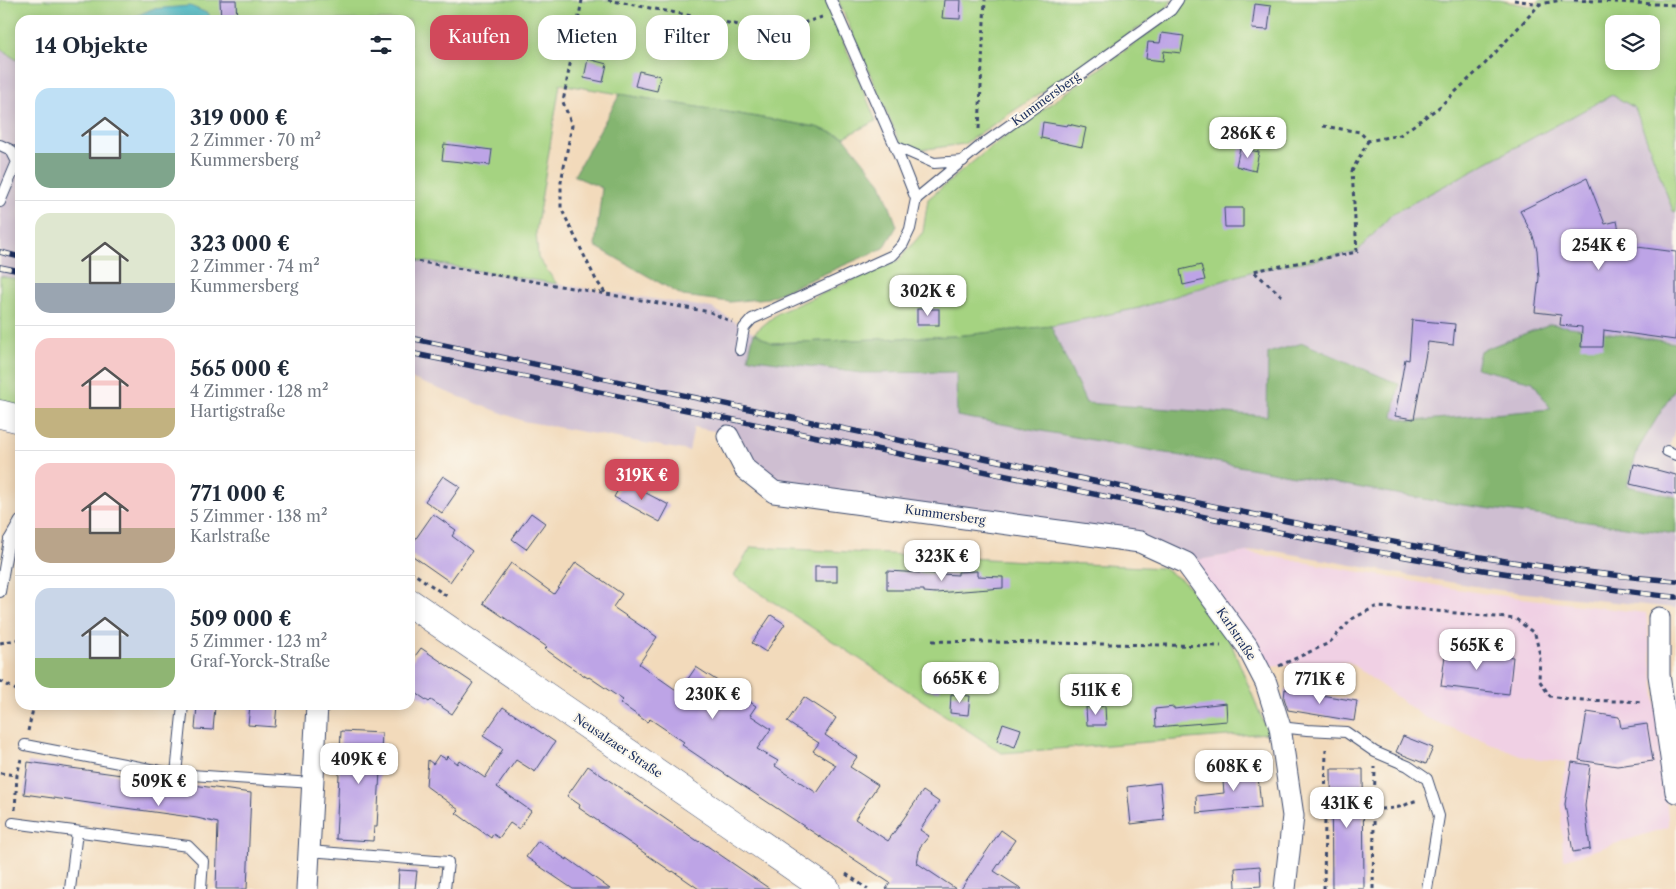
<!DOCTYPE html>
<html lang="de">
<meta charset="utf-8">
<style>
body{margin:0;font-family:"Libre Caslon Text",serif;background:#f2f2f3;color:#1f2937;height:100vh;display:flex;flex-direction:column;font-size:19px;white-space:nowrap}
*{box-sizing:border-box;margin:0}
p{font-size:16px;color:#747a83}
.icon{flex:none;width:28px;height:28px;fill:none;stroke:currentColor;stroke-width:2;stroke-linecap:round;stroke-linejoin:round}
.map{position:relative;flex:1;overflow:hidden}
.sheet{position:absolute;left:15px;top:15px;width:400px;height:695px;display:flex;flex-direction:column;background:#fff;border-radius:15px;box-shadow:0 2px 12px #0003}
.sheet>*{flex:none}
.hud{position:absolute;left:430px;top:15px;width:475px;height:45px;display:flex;gap:10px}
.fabs{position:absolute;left:1605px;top:15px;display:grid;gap:10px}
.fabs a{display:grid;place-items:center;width:55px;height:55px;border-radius:10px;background:#fff;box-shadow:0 2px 12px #0003;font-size:25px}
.price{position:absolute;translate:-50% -42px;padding:0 11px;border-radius:10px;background:#fff;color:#222;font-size:16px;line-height:32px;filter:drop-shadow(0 1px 2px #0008)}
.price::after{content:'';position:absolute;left:50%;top:30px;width:15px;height:11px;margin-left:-8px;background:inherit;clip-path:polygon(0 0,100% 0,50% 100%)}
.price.current{background:#d1495b;color:#fff}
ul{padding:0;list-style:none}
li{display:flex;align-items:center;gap:15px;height:125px;padding:0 20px}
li+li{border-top:1px solid #e0e1e3}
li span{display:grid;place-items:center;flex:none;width:140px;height:100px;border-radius:15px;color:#555}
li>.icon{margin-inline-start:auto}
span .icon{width:60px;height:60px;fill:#fffc;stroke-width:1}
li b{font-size:21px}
h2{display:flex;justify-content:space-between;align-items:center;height:60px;padding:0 20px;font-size:21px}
.pill{padding:0 18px;border-radius:15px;background:#fff;box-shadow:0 2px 12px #0003;font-size:18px;line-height:45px}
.pill.current{background:#d1495b;color:#fff}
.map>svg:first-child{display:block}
</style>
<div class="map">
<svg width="1676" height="889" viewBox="0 0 1676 889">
<rect width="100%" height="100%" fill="#fbf7ec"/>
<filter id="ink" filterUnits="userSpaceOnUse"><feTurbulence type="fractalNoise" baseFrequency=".02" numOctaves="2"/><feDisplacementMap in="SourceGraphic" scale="10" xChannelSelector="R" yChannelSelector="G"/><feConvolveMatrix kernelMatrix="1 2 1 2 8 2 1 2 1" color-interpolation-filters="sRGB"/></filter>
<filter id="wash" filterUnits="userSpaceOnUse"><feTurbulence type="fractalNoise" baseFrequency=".0096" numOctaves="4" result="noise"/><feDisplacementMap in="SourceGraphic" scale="20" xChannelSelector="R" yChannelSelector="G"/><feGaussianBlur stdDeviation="1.12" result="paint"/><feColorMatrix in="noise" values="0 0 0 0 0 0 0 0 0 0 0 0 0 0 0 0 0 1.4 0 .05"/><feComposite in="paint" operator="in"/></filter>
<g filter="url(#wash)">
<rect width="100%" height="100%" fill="#f2dabb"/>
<!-- built -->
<path fill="#f0d0e4" d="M1246,552l234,41 166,20 23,214 -106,33 -2,-53 5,-45 -41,-5 -101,-40 -75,-55 -85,5 -72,-106z"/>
<!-- industrial -->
<g fill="#cebed1">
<path d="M0,49l20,13v218l-20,-4z"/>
<path d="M1612,95l23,12 38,104 3,1v131l-1,-1 -199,26 57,14 18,27 -138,12 -20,-4 -125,-63 -1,62 -181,-13 -35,-77 88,-18 114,-37 104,-19 35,-38z"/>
<path d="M410,259l147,25 155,24 42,25 -6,25 113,15 95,-1 2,44 483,86 235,32v74l-170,-17 -94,-15 -148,-27 -72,12 -417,-79 -21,-18 -15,-28 -45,-9 -5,24 -166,-30 -113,-43z"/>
<path d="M1676,387v38l-6,21 6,2v49l-49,-11 11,-37z"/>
</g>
<!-- green -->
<g fill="#a5d381" stroke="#608170" fill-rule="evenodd">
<path d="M0,0h826l50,121 -32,16 -28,-10 -256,-43 -24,147 2,27 19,26 -147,-25v-239h-390v42l-20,-13z"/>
<path d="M838,0h334l-7,10 -201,134 -60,8z"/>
<path d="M1184,0h315l35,7 6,-7h136v212l-3,-1 -38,-103 -23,-13 -220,119 -35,38 -104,19 -114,37 -88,18 -96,10 -184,7 -17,-10 24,-20 121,-53 24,-28 5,-33 63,-52 183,-132zM1614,24h37v37h-37z"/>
<path d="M0,276l20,4v128l-20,-5z"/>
<path d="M751,547l412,21 23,15 40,48 42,102 -266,20 -268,-177z"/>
</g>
<!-- forest -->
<g fill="#84b56f" stroke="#507266">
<path d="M620,94l196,33 28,10 37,46 16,43 -13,22 -116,50 -38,4 -47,-6 -88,-50 7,-58 -28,-12z"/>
<path d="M1550,324l126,19v44l-38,62 -11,37 49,11v37l-235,-32 -484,-86 -1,-44 -95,1 -113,-15 6,-25 18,10 183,-7 96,-10 35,77 181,13 1,-63 35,-10 96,41 -6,33 20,4 138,-12 -18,-27 -57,-14 4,-17z"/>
</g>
<!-- water -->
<path fill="#49b7c2" stroke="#327390" d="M190,6l19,8 1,6h-82l24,-11z"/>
<g id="blocks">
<!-- building -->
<g fill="#bda4e6">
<path d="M220,0h16l1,20h-16z"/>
<path d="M944,0h17l-1,19 -18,-1z"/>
<path d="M1255,4l16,2 -3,24 -16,-1z"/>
<path d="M1162,33l22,3 -3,17 -17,-2 -1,10 -17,-2 2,-17 12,1z"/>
<path d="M588,59l19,5 -4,18 -19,-4z"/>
<path d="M639,71l21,5 -3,15 -22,-5z"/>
<path d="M1043,122l24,4 1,-2 18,4 -4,19 -41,-9z"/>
<path d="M444,144l48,6 -2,15 -48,-5z"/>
<path d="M1240,148l19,4 -4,19 -19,-5z"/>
<path d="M1587,178l18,46 12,-3 5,24 54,7v77l-1,11 -71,-10 -1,17h-22l1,-20 -22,-2 1,-10 -26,-3 4,-34 -2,-28 -4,-14 -13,-25z"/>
<path d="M1224,208h19v19h-18z"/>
<path d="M1201,265l4,15 -22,5 -3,-15z"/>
<rect x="917" y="309" width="22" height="16"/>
<path d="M1412,320l43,4 -2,21 -25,-3 -14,77 -19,-3 10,-57 4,1z"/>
<path d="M1634,464l42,11v20l-46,-11z"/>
<path d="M443,476l17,11 -18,26 -17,-12z"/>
<path d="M623,481l46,24 -9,17 -46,-25z"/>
<path d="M531,513l14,10 -19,26 -14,-10z"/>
<path d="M433,514l23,16 -4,6 20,15 -22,31 -40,-28v-7z"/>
<path d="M576,562l46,32 -9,13 44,30 -18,27 40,28 17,-25 60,39 -6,9 21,14 -14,20 21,12 -3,5 42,27 19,-28 -23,-14 6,-8 -32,-21 17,-25 32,21 -11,17 32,22 -7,10 28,18 -23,34 33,22 35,-50 16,11 -19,28 9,6 -9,11 -3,16 39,26h-70l4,-6 -165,-109 -43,-29 2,-3 -34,-23 -3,3 -27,-19 3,-3 -34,-23 -1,1 -22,-14 -21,-15 2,-2 -64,-44 28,-40 43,31z"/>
<rect x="815" y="566" width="22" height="16"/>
<path d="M887,571l71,4v-3l19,-1v5l26,1v11l-67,5 -12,-1v-2h-37z"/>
<path d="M771,615l14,9 -19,28 -14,-9z"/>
<path d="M421,648l52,35 -21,31 -21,-14 -2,2 -19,-13v-26z"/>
<path d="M1446,648l67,9 -4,37 -68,-8z"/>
<path d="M926,668l16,1 -2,22 -15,-1z"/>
<path d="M1285,689l72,12 -3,20 -66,-11 -4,-12z"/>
<path d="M951,694l19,2 -2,19 -18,-2z"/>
<path d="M1226,703l1,18 -71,6 -1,-18 19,-2v2z"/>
<path d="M250,705h27l-2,22 -27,-2z"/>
<path d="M197,706l18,1 -2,23 -18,-1z"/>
<path d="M1105,706l1,19h-19l-1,-18z"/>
<path d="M503,707l52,35 -20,30 -19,-12 -19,27 34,24 -12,18 -9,-6 -11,15 -6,-4 -2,4 -35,-25 3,-3 -33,-24 2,-26 5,4 6,-9 7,4 1,-3 10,8 2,-4 26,18 18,-29 -20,-13z"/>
<path d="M1587,712l32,5 2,11 26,-4 6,37 -36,5 -38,-6z"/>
<path d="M1003,723l18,6 -6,18 -18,-6z"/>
<path d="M341,731l41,2 -5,94h-3l-1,14 -37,-2z"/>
<path d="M1403,736l30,12 -7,16 -30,-12z"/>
<path d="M28,762l223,31 -4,96h-31l2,-66 -21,-5 -173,-24z"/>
<path d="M1572,762l18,3 -5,41 5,43 -17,3 -8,-48z"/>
<path d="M588,766l111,76 1,-1 70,48h-71l-26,-18 -1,1 -93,-64 1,-3 -13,-9z"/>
<path d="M1257,766l4,41 -64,6 -1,-17 28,-3 -2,-23z"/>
<path d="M1331,769h32l1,120h-32z"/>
<path d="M1160,783l4,37 -33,4 -4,-37z"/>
<path d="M1001,830l14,10 -21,31 28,18h-61z"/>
<path d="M538,841l29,19v-2l43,31h-37l-47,-32z"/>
<path d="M1260,866l1,20 -25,2 -1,-20z"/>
<path d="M399,870l18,1 -2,18h-17z"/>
</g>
</g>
</g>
<g filter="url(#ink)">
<use href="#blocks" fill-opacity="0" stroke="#3b496c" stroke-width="1"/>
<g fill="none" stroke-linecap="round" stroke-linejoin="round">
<defs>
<g id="lane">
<path d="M0,145l11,5 6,12 -17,40"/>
<path d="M895,146l39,17 29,-2"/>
<path d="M916,199l63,-52 192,-137 7,-10"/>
<path d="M740,350l4,-22 8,-9 141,-64 10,-11 7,-15 6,-30 -21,-53 -64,-146"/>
<path d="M1667,451l9,4"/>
<path d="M9,540l11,6"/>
<path d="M0,592l9,-52 11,-19"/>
<path d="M1280,727l27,3 39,2 29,20 33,14 19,13 12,37 -12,73"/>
<path d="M25,745l151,29 137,9"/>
<path d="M176,774l7,-69"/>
<path d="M13,823l175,23 15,15 -2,28"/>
<path d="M309,851l139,11 -3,27"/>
<path d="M70,889l7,-57"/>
</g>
<g id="street">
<path d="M728,436l17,33 29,23 366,50 46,21 61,83 19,37 14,44 13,89 -8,73"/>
<path d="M1659,618v57l17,117"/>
<path d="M307,889l10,-184"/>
</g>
<g id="primary">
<path d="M0,414l20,5"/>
<path d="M410,603l416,286"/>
</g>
</defs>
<!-- lane casing -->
<use href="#lane" stroke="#3b496c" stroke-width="12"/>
<!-- street casing -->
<use href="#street" stroke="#3b496c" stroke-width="23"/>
<!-- primary casing -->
<use href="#primary" stroke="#3b496c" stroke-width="29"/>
<!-- path -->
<g stroke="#3b496c" stroke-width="3" stroke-dasharray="4 4" stroke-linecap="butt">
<path d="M582,0l-19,102 9,23 -11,57v26l35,72 10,14"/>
<path d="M608,0l168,32 46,-15"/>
<path d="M1514,0l26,4 22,-4"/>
<path d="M1574,0l102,5"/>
<path d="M1323,126l37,6 8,9 32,-6 38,-27 45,-42 57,-62"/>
<path d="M979,129l6,-129"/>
<path d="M410,260l300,52 22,10"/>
<path d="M1282,296l-29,-25 104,-19 -5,-81 16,-30"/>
<path d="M410,571l38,26"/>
<path d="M932,641l289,5"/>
<path d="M0,643l20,-4"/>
<path d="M1279,666l50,-23 23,-24 23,-12 41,2 100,10 19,15 5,21 -1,25 11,16c31,6 62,4 93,6"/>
<path d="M0,681l20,11"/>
<path d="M28,731l6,-26"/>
<path d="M0,773l17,2"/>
<path d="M1373,809c9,0 18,0 26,-2 7,-1 12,-6 20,-7"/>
<path d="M15,810l2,-35 4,-16"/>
<path d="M846,874l22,15"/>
<path d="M1324,889l2,-144"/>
<path d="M1373,889l2,-122"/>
</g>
<!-- lane -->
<use href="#lane" stroke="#fff" stroke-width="10"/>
<!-- street -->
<use href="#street" stroke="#fff" stroke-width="21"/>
<!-- primary -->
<use href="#primary" stroke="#fff" stroke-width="28"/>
<defs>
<g id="rail">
<path d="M0,252l20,5"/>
<path d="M0,267l20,4"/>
<path d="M410,338c233,49 465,97 698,146 188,39 376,82 568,97"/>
<path d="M410,353l936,193c63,12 127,23 191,32 46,7 92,15 139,19"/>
</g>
</defs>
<!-- rail casing -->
<use href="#rail" stroke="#1b2f5e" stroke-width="5.5"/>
<!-- rail -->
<use href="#rail" stroke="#fbf7ec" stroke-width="4" stroke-dasharray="11" stroke-linecap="butt"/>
</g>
</g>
<g text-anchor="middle" stroke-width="4" stroke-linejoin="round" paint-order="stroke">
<!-- street labels -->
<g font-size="12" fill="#1b2f5e" stroke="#fbf7ec">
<text transform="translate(1046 99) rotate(-36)" y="4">Kummersberg</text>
<text transform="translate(945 515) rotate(8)" y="4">Kummersberg</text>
<text transform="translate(1236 634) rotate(56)" y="4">Karlstraße</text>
<text transform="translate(618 746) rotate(34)" y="4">Neusalzaer Straße</text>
</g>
</g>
</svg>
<div class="fabs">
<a><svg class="icon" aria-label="layers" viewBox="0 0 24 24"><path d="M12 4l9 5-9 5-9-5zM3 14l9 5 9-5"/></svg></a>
</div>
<b class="price" style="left:1248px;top:159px">286K €</b>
<b class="price" style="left:1599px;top:271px">254K €</b>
<b class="price" style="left:928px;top:317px">302K €</b>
<b class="price current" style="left:642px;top:501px">319K €</b>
<b class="price" style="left:942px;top:582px">323K €</b>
<b class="price" style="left:1477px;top:671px">565K €</b>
<b class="price" style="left:960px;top:704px">665K €</b>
<b class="price" style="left:1320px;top:705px">771K €</b>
<b class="price" style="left:1096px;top:716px">511K €</b>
<b class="price" style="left:713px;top:720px">230K €</b>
<b class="price" style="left:359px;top:785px">409K €</b>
<b class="price" style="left:1234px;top:792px">608K €</b>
<b class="price" style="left:159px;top:807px">509K €</b>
<b class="price" style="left:1347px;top:829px">431K €</b>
<div class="hud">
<a class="pill current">Kaufen</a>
<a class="pill">Mieten</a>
<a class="pill">Filter</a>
<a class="pill">Neu</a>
</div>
<section class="sheet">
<h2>14 Objekte<svg class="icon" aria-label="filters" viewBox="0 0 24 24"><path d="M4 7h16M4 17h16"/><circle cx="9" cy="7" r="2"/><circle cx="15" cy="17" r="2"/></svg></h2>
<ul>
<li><span style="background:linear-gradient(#bfe0f5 65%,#7fa58c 0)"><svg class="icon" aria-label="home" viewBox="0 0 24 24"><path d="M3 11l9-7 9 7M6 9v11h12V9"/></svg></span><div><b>319 000 €</b><p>2 Zimmer · 70 m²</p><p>Kummersberg</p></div></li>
<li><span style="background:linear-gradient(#dfe7d0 70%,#9aa5b1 0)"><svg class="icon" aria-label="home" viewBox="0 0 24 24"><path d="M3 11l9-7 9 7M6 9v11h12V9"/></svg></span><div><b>323 000 €</b><p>2 Zimmer · 74 m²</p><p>Kummersberg</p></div></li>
<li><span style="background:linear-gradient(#f6c9c9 70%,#c2b280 0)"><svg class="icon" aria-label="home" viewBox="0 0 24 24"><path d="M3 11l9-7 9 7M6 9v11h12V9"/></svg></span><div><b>565 000 €</b><p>4 Zimmer · 128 m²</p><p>Hartigstraße</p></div></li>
<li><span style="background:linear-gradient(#f6c9c9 65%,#b9a48a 0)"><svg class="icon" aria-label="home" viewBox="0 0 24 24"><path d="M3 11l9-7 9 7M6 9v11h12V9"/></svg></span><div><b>771 000 €</b><p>5 Zimmer · 138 m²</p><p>Karlstraße</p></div></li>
<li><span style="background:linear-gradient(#c9d6e8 70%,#8fb573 0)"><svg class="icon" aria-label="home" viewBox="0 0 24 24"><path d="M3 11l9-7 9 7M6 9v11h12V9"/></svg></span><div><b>509 000 €</b><p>5 Zimmer · 123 m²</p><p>Graf-Yorck-Straße</p></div></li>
</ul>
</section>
</div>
